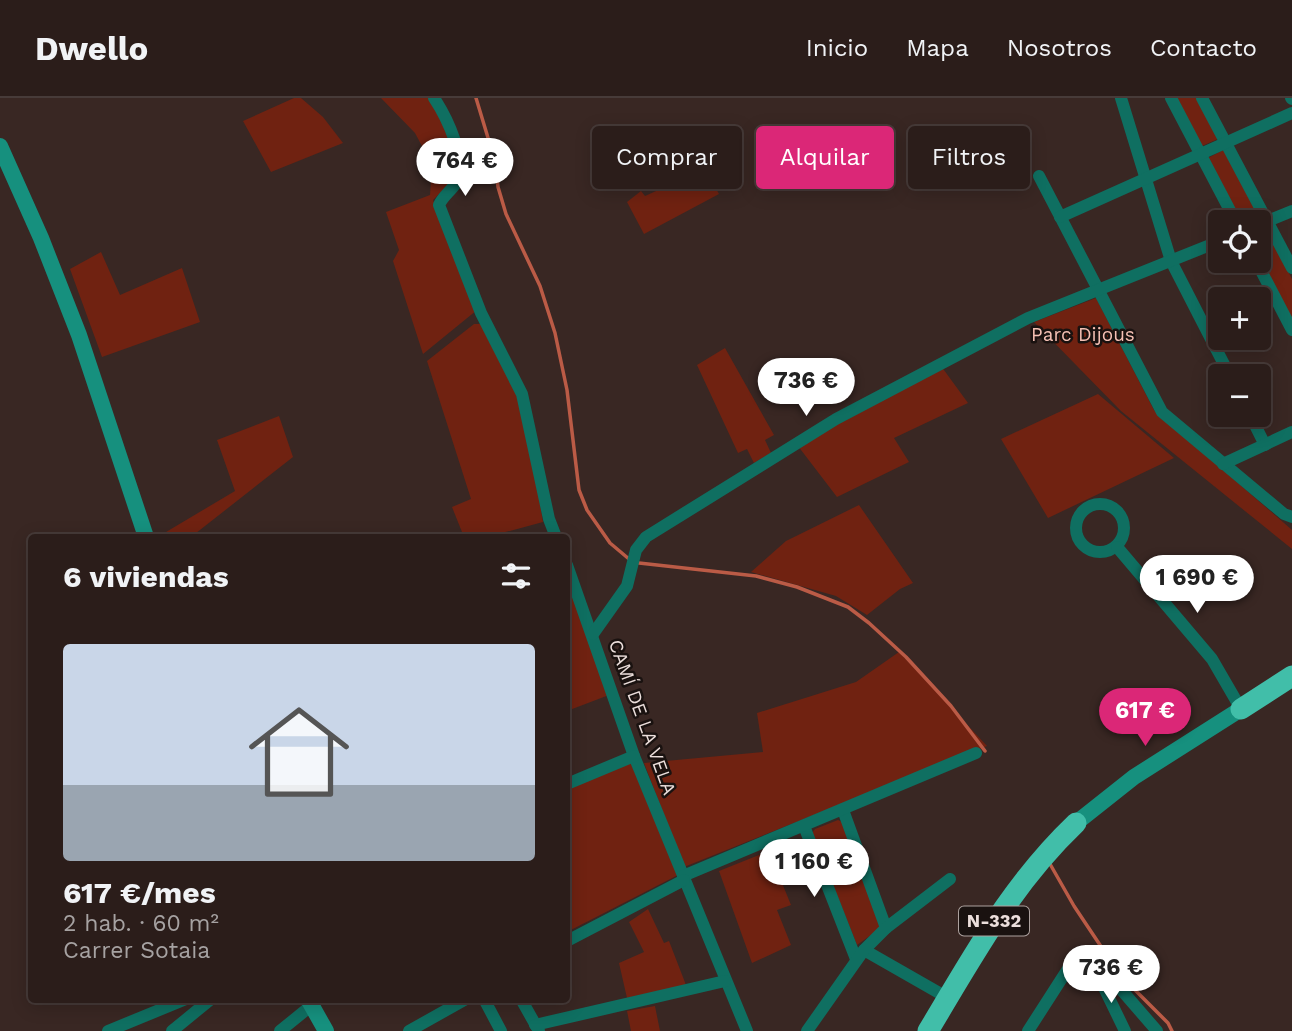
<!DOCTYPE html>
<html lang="es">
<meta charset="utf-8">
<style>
body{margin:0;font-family:"Work Sans",sans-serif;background:#332623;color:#f1f3f6;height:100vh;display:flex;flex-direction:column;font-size:26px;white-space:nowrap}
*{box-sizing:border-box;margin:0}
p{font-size:23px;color:#a6a2a2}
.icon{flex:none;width:38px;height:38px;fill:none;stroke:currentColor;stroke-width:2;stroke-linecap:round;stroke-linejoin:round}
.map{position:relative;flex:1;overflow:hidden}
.sheet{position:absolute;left:28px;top:436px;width:542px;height:469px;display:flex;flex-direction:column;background:#2b1d1a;border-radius:7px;box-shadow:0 4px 18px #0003,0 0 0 2px #473b39}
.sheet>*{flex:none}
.guide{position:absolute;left:592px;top:28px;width:595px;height:63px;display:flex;gap:14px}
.buttons{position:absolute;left:1208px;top:112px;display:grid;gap:14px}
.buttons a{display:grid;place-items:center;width:63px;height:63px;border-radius:7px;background:#2b1d1a;box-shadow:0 4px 18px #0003,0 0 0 2px #473b39;font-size:35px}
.price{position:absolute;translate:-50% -60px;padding:0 16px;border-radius:24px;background:#fff;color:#222;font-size:23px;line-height:46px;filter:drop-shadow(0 2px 4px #0008)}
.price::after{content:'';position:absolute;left:50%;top:42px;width:21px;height:16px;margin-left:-10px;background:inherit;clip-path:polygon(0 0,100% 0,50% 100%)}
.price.active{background:#db2777;color:#fff}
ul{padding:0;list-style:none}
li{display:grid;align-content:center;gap:14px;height:371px;padding:0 35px}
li+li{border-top:2px solid #473b39}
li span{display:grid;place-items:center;height:217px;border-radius:7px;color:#555}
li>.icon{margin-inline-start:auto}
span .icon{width:126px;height:126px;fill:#fffc;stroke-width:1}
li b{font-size:30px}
h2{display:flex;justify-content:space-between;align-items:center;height:84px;padding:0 35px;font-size:30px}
.pill{padding:0 24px;border-radius:7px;background:#2b1d1a;box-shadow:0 4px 18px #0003,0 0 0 2px #473b39;font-size:24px;line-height:63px}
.pill.active{background:#db2777;color:#fff}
header{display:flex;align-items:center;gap:42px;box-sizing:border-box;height:98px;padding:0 35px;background:#2b1d1a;border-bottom:2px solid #473b39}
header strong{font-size:33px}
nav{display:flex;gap:38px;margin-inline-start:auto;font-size:24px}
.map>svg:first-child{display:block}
</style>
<header>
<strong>Dwello</strong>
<nav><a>Inicio</a><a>Mapa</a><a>Nosotros</a><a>Contacto</a></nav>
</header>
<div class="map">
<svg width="1292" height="933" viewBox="0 0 1292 933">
<rect width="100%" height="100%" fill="#392723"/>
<!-- green -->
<g fill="#702211">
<path d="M294,0h7l22,19 20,26 -72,29 -28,-51z"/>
<path d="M381,0h48l26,50 -2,32 -20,20 44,110 -54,44 -30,-93 6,-11 -13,-38 44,-17 2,-30 -17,-32z"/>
<path d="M1176,0h21l21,41 -16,7z"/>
<path d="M1225,51l35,68 -10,5h-9l-33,-64z"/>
<path d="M705,71l14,25 -75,40 -17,-32 14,-11 4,5z"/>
<path d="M1266,130l26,51v42l-34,-66v-23z"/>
<path d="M101,154l19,43 62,-27 18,54 -98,35 -32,-88z"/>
<path d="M1096,200l58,112 138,120v19l-171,-138 -87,-89z"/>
<path d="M474,226h9l34,64 10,35 16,99 -56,15h-23l-12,-30 19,-8 -44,-138z"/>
<path d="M725,250l49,87 -9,5 6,13 -17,10 -7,-14 -9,4 -41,-88z"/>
<path d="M941,268l27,37 -74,35 15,24 -72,35 -39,-51z"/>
<path d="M1098,296l76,64 -126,60 -47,-79z"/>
<path d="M279,318l14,41 -102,80h-29l-1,-2 74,-44 -18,-51z"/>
<path d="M859,407l54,78 -13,6 -33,26 -31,-19 -85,-24 35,-31z"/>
<path d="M567,477l42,120 -42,16z"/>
<path d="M899,554l88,94 -303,121 -40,-104 119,-11 -6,-39 99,-31z"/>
<path d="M630,663l48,114 -111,57v-142z"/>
<path d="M838,722l4,2 38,103 -2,5 -21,15 -45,-112 3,-4z"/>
<path d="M769,753l22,54 -14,5 14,35 -39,18 -33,-92z"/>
<path d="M648,811l16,34 5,-2 17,44 -59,13 -8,-35 25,-11 -15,-30z"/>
<path d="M655,908l5,25h-29l-4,-20z"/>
</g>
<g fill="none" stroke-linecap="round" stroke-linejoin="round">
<!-- stream -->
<g stroke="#bb5b46" stroke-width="3.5">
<path d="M476,0l19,63 3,26 8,27 34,72 15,47 12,57 12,100 8,20 23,33 19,16"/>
<path d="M639,465l117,13 41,11 51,20 21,16 37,34 45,49 34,45"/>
<path d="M1050,766l24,42 46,69 48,48 4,8"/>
</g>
<!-- street -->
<g stroke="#0f6f61" stroke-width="12">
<path d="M434,0c12,18 35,64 22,85 -5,8 -13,13 -17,22l42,108 41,81 27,125 7,18"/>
<path d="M1121,0l50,163 59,115"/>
<path d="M1171,0l65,124"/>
<path d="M1202,0l90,170"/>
<path d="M1291,0l1,1"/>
<path d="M1039,78l123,236 122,102 8,3"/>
<path d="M1060,119l232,-104"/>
<path d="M1258,127l34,-14"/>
<path d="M1256,163l36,69"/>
<path d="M1250,317l15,30"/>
<path d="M1223,366l69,-32"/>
<circle cx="1100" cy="430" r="24"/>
<path d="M1117,449l95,112 29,50"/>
<path d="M567,467l67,191 113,275"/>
<path d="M593,536l34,-48 9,-36 10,-13 190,-118 192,-101 192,-77"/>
<path d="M567,686l67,-28"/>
<path d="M843,712l43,118"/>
<path d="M804,728l52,133"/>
<path d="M683,778l293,-123"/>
<path d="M567,843l117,-61"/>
<path d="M864,852l84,48"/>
<path d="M1093,867l32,66"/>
<path d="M484,901l17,32"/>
<path d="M521,901l18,32"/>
<path d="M535,927l190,-44"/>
<path d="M108,933l78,-32"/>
<path d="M172,933l39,-32"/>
<path d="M280,933l32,-26"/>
<path d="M409,933l57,-32"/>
<path d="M807,933l57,-81 22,-22 64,-49"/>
<path d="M1028,933l45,-70 6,-7 5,-2 15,12 58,67"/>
</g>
<!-- secondary -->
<g stroke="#16907e" stroke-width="16">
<path d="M0,48l41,92 38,97 67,202"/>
<path d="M1076,725l58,-46 107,-68"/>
<path d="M308,901l18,32"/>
</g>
<!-- highway -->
<g stroke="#41bea9" stroke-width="21">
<path d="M1241,611l51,-33"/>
<path d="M928,933c46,-76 83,-146 148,-208"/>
</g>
</g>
<g text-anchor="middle" stroke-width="5" stroke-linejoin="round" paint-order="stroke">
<!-- shield labels -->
<rect fill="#1a1210" stroke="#ada29f" stroke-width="2" x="959" y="808.5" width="70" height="29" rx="5"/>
<g font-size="18" font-weight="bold" fill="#ecdfdc">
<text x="994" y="829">N-332</text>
</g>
<!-- park labels -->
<g font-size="19" fill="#f5c0b4" stroke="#1a1210">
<text x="1083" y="243">Parc Dijous</text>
</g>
<!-- street labels -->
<g font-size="19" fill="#ecdfdc" stroke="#1a1210">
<text transform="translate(643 619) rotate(70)" y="7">CAMÍ DE LA VELA</text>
</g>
</g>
</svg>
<div class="buttons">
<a><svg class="icon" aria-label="locate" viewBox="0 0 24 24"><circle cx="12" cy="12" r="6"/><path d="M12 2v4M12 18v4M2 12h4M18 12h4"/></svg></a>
<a>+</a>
<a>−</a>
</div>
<b class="price" style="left:465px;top:100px">764 €</b>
<b class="price" style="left:806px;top:320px">736 €</b>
<b class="price" style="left:1197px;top:517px">1 690 €</b>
<b class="price active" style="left:1145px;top:650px">617 €</b>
<b class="price" style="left:814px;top:801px">1 160 €</b>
<b class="price" style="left:1111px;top:907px">736 €</b>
<div class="guide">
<a class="pill">Comprar</a>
<a class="pill active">Alquilar</a>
<a class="pill">Filtros</a>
</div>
<section class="sheet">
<h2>6 viviendas<svg class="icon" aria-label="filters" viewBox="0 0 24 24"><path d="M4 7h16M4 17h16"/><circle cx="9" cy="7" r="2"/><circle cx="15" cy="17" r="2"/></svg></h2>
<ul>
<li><span style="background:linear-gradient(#c9d6e8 65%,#9aa5b1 0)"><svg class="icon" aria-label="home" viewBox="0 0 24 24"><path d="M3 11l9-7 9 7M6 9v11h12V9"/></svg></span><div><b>617 €/mes</b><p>2 hab. · 60 m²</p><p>Carrer Sotaia</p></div></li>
</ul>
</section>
</div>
